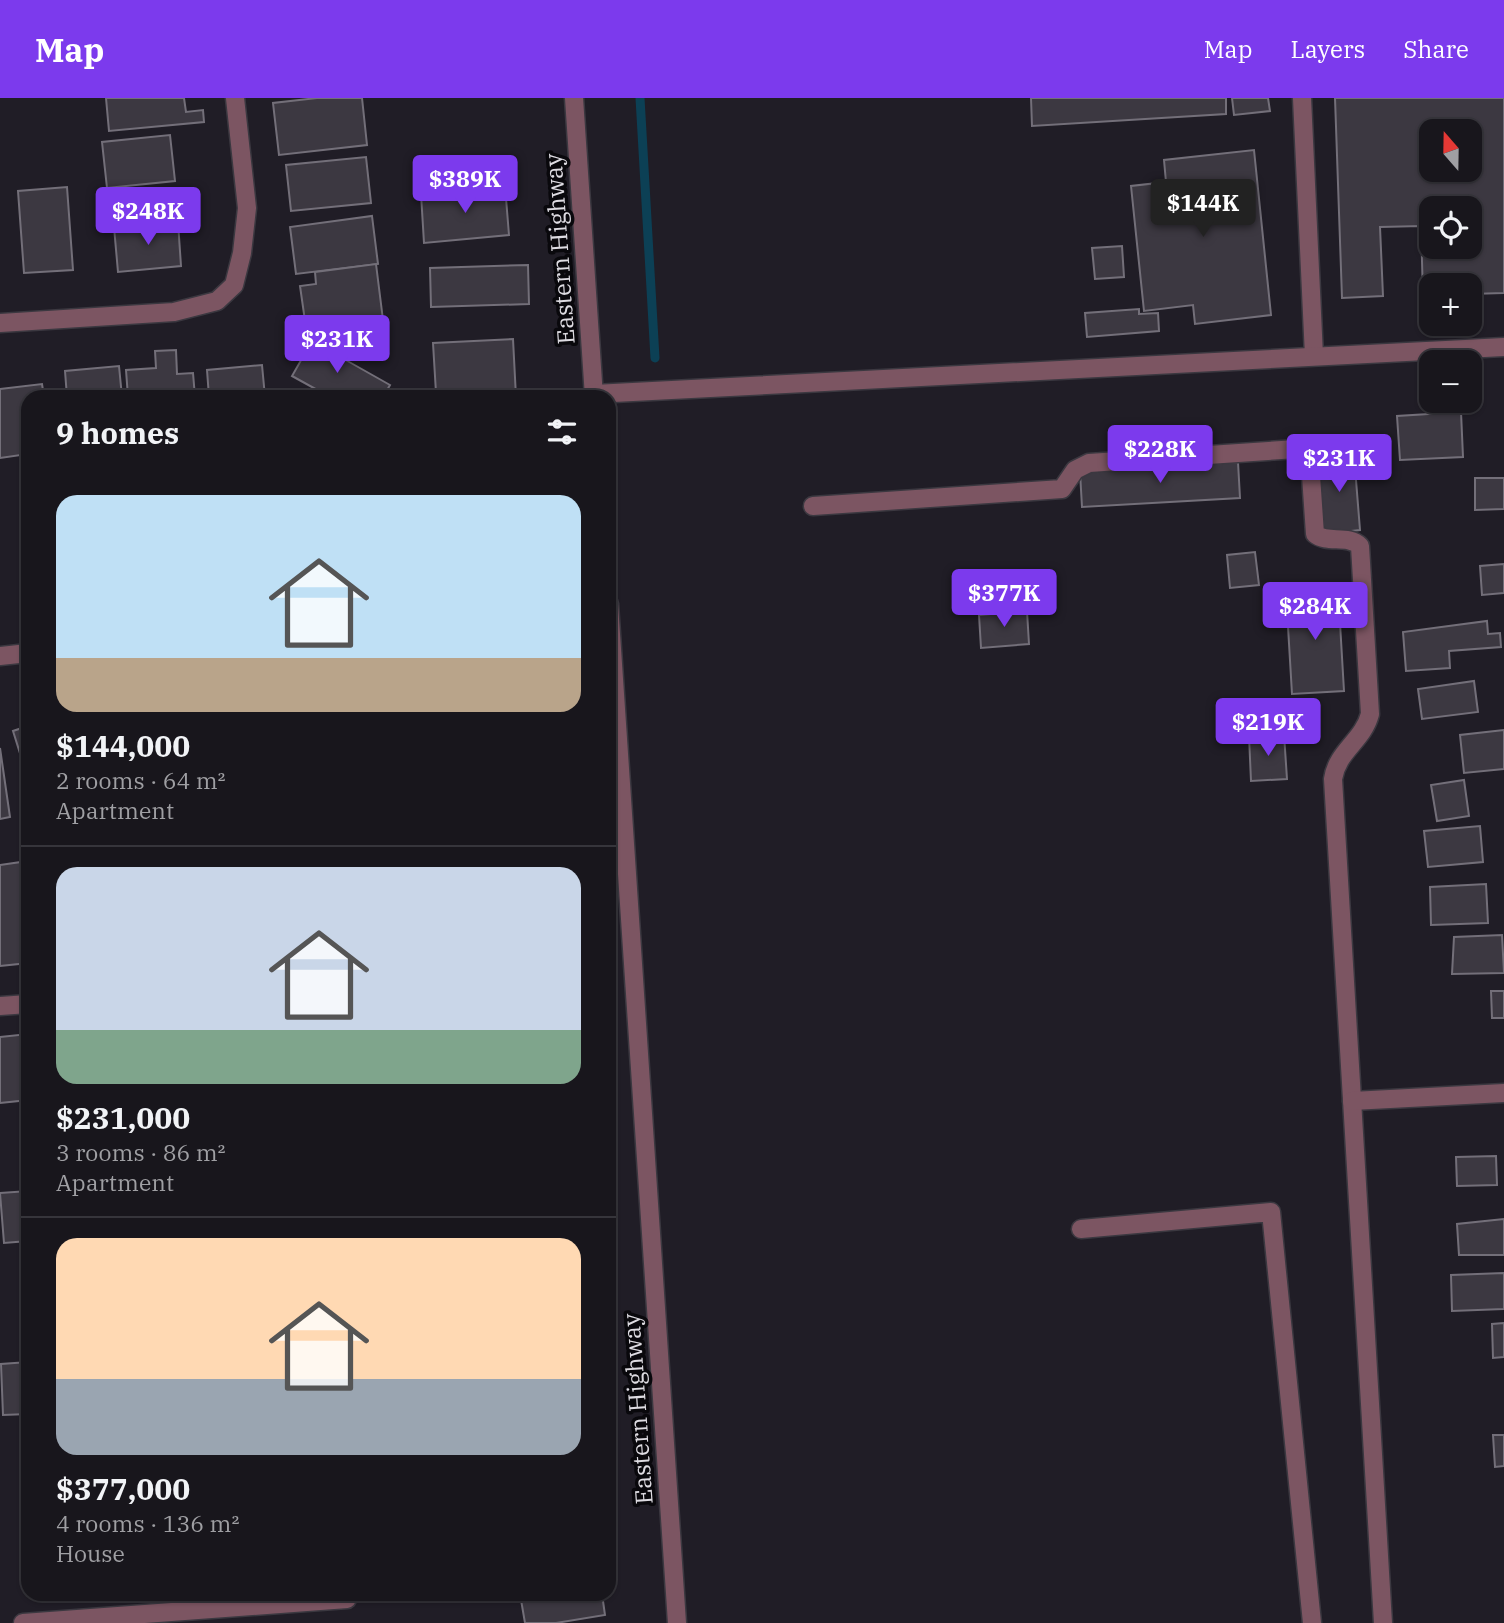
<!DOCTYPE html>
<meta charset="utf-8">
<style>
body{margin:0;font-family:"IBM Plex Serif",serif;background:#252329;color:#f1f3f6;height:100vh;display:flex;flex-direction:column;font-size:26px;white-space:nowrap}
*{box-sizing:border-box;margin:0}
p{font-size:23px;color:#9f9fa3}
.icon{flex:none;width:38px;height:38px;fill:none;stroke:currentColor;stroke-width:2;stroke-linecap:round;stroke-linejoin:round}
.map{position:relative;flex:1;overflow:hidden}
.details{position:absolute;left:21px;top:292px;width:595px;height:1211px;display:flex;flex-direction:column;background:#18161c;border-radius:21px;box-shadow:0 2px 5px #0004,0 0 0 2px #36353b}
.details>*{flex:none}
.needle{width:46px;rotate:340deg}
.tools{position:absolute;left:1419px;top:21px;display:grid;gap:14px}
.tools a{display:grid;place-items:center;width:63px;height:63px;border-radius:14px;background:#18161c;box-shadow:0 2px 5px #0004,0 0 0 2px #36353b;font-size:35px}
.price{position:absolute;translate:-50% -60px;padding:0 16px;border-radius:7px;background:#7c3aed;color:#fff;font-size:23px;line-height:46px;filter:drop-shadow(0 2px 4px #0008)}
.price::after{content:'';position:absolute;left:50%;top:42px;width:21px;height:16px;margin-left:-10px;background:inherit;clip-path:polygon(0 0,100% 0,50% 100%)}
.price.on{background:#222;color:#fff}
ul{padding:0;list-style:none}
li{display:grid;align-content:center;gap:14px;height:371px;padding:0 35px}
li+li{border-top:2px solid #36353b}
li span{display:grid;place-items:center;height:217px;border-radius:21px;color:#555}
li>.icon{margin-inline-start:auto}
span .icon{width:126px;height:126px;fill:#fffc;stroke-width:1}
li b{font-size:30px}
h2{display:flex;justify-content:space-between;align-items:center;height:84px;padding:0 35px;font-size:30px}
header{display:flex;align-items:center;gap:42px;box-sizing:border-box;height:98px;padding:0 35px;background:#7c3aed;color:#fff}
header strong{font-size:33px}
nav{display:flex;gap:38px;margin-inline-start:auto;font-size:24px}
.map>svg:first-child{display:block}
</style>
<header>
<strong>Map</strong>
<nav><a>Map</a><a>Layers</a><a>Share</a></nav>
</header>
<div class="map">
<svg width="1504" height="1525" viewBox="0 0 1504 1525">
<rect width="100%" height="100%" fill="#201d26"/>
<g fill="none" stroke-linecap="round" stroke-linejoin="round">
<!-- stream -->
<path stroke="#0c4055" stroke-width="9" d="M640,0l15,260"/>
</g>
<!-- building -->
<g fill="#3c3841" stroke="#736f79" stroke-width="2" fill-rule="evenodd">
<path d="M106,0h78l2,14 17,-2 1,12 -95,9z"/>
<path d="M317,0h45l5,47 -88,10 -6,-52z"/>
<path d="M1031,0h195v16l-194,12z"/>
<path d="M1232,0h36l2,13 -36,4z"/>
<path d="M1335,0h169v195l-34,1v-9h-38v11h-9l-2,-70 -41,1 3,69 -41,2zM1432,33h38v39h-38zM1432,110h38v39h-38z"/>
<path d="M170,37l5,46 -68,7 -5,-46z"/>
<path d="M1254,52l17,165 -76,9 -2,-19 -49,6 -13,-125 35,-4 -2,-22z"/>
<path d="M366,59l5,46 -80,8 -5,-46z"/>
<path d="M505,88l4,49 -85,8 -3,-49z"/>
<path d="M67,89l6,83 -49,3 -6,-82z"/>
<path d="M372,118l6,48 -82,10 -6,-47z"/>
<path d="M178,124l3,44 -63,6 -4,-45z"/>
<path d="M1122,148l2,31 -29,2 -3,-31z"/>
<path d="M376,166l9,72 -37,4 -2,-17 -40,5 -6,-42 16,-2 -1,-12z"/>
<path d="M528,167l1,39 -98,3 -1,-39z"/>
<path d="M1139,211v5l19,-1 1,18 -72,6 -2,-24z"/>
<path d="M513,241l3,58h-68v-5l-12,1 -3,-50z"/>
<path d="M312,243l78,44 -7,12h-53l-38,-21z"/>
<path d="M176,252l1,24 16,-1 2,24h-67l-2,-27 30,-2 -1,-17z"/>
<path d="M262,267l3,32h-56l-2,-27z"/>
<path d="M119,268l3,31h-55l-2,-26z"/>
<path d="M42,286l2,13h-16v57l-28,4v-69z"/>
<path d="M1461,314l2,45 -63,3 -3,-44z"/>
<path d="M1354,357l6,75 -36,4 -6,-76z"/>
<path d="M1238,364l2,36 -158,9 -2,-35z"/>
<path d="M1475,380h29v31l-29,1z"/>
<path d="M1255,454l4,33 -29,3 -3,-33z"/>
<path d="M1504,466v29l-22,2 -2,-29z"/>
<path d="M1338,491l6,102 -52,3 -6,-101z"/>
<path d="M1027,513l2,33 -48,4 -2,-33z"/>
<path d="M1487,523l1,13 12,-1 1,14 -52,4 1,17 -44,3 -3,-39z"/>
<path d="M1474,583l4,31 -56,7 -4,-30z"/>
<path d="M28,628v53l-15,-48z"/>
<path d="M1504,632v39l-40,4 -4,-38z"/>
<path d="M1284,636l3,45 -36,2 -2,-45z"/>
<path d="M0,650l10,69 -10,2z"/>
<path d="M1464,682l5,36 -32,5 -6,-36z"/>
<path d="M1480,728l3,36 -55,5 -4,-36z"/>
<path d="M28,763v102l-28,3v-101z"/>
<path d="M1486,786l2,39 -57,2 -1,-38z"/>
<path d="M1502,837l2,38 -52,1 2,-37z"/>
<path d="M1491,893h13v27h-12z"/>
<path d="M28,936v66l-28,3v-66z"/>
<path d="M1496,1058l1,29 -40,1 -1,-29z"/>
<path d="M28,1093v50l-24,2 -4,-50z"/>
<path d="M1504,1121v36h-45l-2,-31z"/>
<path d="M1504,1175v36l-52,2 -1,-36z"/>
<path d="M1504,1225v34l-11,1 -1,-34z"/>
<path d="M28,1264v52l-25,1 -2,-51z"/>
<path d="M1493,1337h11v31l-9,1z"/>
<path d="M520,1496h82l3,21 -49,8h-31z"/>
</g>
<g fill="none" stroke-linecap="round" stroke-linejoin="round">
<defs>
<g id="minor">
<path d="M574,0l20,299"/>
<path d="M1302,0l12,258"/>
<path d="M0,225l174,-11 43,-11 17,-16 8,-32 5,-45 -12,-110"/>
<path d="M594,296l910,-47"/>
<path d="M813,408l249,-17 13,-19 14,-7 208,-14 9,3 4,9 5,73c12,10 33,0 45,12l10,168c-7,27 -33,37 -37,65l50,844"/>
<path d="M609,506l68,1019"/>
<path d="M0,558l28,-3"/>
<path d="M0,908l28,-2"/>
<path d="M1352,1003l152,-8"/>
<path d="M1081,1131l190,-17 41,411"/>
<path d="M23,1525l324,-24v-5"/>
</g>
</defs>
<!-- minor casing -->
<use href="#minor" stroke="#3b3840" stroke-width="21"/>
<!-- minor -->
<use href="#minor" stroke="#7c5562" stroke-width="18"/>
</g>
<g text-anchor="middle" stroke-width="7" stroke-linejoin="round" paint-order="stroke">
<!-- street labels -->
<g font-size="24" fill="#dedce2" stroke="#09080c">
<text transform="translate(560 151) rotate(-94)" y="8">Eastern Highway</text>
<text transform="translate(638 1311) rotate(-94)" y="8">Eastern Highway</text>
</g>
</g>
</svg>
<div class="tools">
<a><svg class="needle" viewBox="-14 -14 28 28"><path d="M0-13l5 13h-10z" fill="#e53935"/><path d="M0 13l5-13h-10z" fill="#9f9fa3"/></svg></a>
<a><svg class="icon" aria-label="locate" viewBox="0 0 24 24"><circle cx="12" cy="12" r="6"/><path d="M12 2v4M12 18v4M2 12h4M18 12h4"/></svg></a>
<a>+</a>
<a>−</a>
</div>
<b class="price" style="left:465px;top:117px">$389K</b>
<b class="price on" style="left:1203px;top:141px">$144K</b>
<b class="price" style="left:148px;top:149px">$248K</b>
<b class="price" style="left:337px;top:277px">$231K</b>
<b class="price" style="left:1160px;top:387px">$228K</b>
<b class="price" style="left:1339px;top:396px">$231K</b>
<b class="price" style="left:1004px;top:531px">$377K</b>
<b class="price" style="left:1315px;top:544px">$284K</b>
<b class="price" style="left:1268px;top:660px">$219K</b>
<section class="details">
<h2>9 homes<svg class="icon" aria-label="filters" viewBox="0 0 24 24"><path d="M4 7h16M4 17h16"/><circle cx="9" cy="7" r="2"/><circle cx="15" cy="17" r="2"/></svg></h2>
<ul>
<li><span style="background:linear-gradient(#bfe0f5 75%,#b9a48a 0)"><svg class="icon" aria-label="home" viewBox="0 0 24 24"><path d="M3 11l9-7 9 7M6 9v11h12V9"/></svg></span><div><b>$144,000</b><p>2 rooms · 64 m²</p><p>Apartment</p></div></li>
<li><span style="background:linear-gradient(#c9d6e8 75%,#7fa58c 0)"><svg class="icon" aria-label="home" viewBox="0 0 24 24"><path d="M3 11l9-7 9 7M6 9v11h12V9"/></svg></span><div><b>$231,000</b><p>3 rooms · 86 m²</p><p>Apartment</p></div></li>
<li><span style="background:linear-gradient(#ffd9b3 65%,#9aa5b1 0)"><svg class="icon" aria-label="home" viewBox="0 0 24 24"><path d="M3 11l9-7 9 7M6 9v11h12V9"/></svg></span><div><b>$377,000</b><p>4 rooms · 136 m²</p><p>House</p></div></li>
</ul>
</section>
</div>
